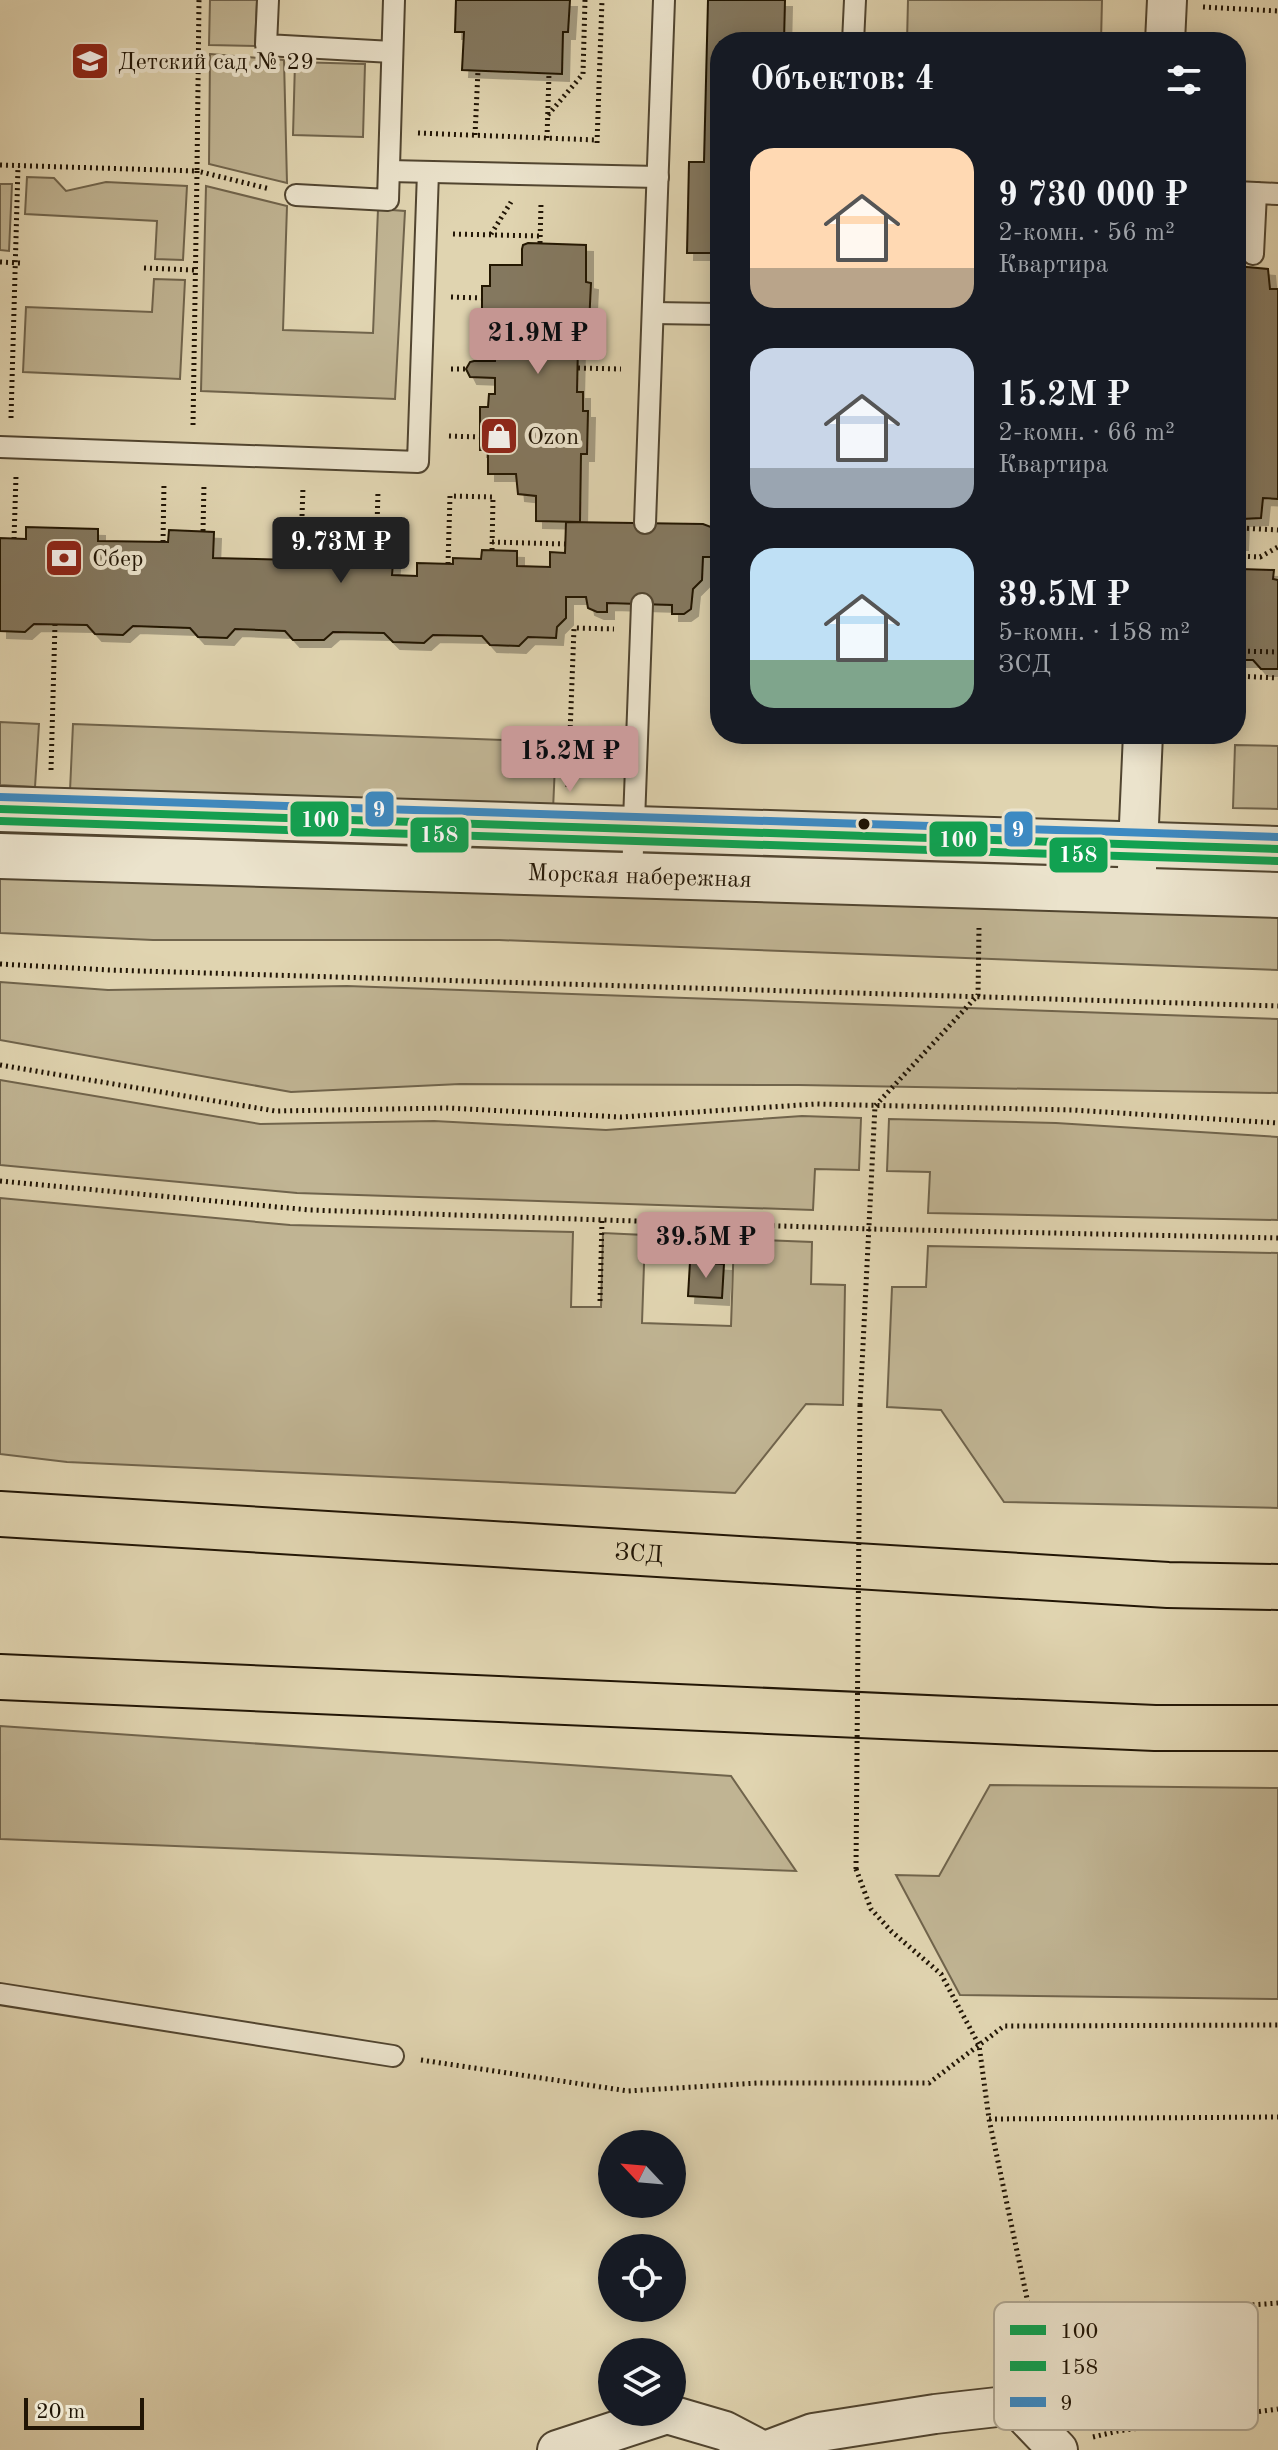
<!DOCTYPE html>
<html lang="ru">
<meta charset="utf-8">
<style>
body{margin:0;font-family:"Old Standard TT",serif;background:#20242c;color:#f1f3f6;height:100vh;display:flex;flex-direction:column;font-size:30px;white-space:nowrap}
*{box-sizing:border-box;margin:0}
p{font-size:26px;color:#9ea1a6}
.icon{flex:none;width:44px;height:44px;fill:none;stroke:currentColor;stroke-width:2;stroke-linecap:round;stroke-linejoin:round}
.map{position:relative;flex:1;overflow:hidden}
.drawer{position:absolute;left:710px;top:32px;width:536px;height:712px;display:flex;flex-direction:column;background:#171b24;border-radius:32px;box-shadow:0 4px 20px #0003}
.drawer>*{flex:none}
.needle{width:52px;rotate:296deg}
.tools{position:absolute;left:598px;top:2130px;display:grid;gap:16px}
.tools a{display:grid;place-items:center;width:88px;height:88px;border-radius:50%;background:#171b24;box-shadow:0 4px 20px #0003;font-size:40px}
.scale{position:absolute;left:24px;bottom:20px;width:120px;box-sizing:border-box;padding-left:8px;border:4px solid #211505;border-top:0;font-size:22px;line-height:28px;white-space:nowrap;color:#211505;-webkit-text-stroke:6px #ebe3cc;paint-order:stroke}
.price{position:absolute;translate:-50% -68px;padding:0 18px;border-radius:8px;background:#c59692;color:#111;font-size:26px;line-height:52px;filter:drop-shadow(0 2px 4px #0008)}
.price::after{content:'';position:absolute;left:50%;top:48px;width:24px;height:18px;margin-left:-12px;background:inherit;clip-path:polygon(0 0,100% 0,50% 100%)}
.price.on{background:#222;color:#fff}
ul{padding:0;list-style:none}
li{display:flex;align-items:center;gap:24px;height:200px;padding:0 40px}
li span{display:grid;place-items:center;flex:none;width:224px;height:160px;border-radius:24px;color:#555}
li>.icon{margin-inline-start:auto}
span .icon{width:96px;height:96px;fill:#fffc;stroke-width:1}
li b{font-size:34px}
h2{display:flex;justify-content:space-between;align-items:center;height:96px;padding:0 40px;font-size:34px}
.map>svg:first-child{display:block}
</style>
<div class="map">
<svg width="1278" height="2450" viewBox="0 0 1278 2450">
<defs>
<filter id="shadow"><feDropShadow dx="7" dy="7" stdDeviation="0" flood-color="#0004"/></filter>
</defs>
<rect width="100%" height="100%" fill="#e0d4b0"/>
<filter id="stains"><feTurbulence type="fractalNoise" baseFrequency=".0025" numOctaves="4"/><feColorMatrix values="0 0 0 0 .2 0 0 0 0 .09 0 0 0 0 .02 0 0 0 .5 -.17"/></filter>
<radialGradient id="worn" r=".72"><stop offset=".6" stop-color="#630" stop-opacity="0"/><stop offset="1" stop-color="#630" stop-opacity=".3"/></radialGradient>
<!-- green -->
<g fill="#c0b493" stroke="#70644c" stroke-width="2">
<path d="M210,0h47l-2,46 -46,-1z"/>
<path d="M908,0h194l-1,42h-194z"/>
<path d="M210,54l74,6 3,123 -78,-19z"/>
<path d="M295,62l70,2 -2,73 -70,-2z"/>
<path d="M27,177l27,1 12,13 40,-9 81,4 -4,74 -28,-1 2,-38 -132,-7z"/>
<path d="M0,184h12l-3,67 -9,-1z"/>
<path d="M206,186l81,20 -4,124 90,3 5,-124 27,2 -10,188 -194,-8z"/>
<path d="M154,279l31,1 -5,99 -157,-7 3,-65 126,5z"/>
<path d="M0,722l39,2 -4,63 -35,-2z"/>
<path d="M73,724l483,18 -3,68 -483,-19z"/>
<path d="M1235,745l43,1v63l-45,-1z"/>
<path d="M0,868l1278,35v67l-779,-30h-346l-153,-7z"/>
<path d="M0,982l108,8 239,-4 931,33v74l-479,-8 -339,-1 -169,8 -291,-52z"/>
<path d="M0,1080l260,44 174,-3 172,9 196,-14 59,2 -2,52 -44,-1 -2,41 -516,-17 -297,-28z"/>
<path d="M889,1119l167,4 222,14v83l-350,-7 2,-41 -43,-1z"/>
<path d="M0,1198l290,27 283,7 -2,75h30l2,-74 42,2 -3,88 89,3 3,-87 78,3 -1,42 34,1 -2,120 -37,-1 -71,89 -668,-31 -67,-8z"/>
<path d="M928,1246l350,7v255l-274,-6 -63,-92 -54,-3 5,-120h34z"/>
<path d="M0,1726l731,50 65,95 -796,-32z"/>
<path d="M990,1785l288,3v211l-318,-4 -64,-120 43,1z"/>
</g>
<!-- building -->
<g fill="#84785e" stroke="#211505" stroke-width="2" filter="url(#shadow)">
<path d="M456,0h114l-2,32h-5l-1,42 -100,-4 2,-38h-9z"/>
<path d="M708,0h77l-1,42h-64v211h-33l2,-91h15z"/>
<path d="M528,243l58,2v37l5,1 -2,42h-4l-1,20h-6l-1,47h6v19h5l-1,43h-6l-1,68 -44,-1v-25l-18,-2 -2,-20h-28v-24h-8v-43h8l1,-13h6v-16l-25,-1 -4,-8 4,-7 4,-1h21l1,-17h-7l1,-20h-8v-38h8v-21h32v-16l1,-4z"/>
<path d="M1236,266l32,3 2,20h8v210l-15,-1 -2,20 -19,1 -1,24h-5z"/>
<path d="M566,522l137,2 8,3 3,7v23h-11l-1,23 -9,9 -2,20 -7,5h-12v-9l-65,-2v9h-10l-9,-4 -2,-11h-20v21l-9,9 -1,11 -28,-1 -9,9 -29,-1 -8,-9 -49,-1 -9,8 -31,-1 -9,-9 -51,-1 -9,8h-31l-8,-9 -50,-2 -8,9 -29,-1 -8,-9 -57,-2 -10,9 -28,-1 -8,-9 -53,-1 -9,8 -25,-1v-93l26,1v-12l72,2v12l70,1 1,-12 45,2 -1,26 81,2 1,-15 33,1 -1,9h32v7l34,1 -1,12 25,1v-13l36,1v-6l28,1 1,-9 35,1v15l33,1v-15l15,1z"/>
<path d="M1240,569l34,1 -1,9 5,1v89h-17l-8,-9h-17v-86h4z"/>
<path d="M690,1262l34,2 -2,34 -34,-2z"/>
</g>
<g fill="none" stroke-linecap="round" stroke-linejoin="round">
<defs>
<g id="service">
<path d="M268,0l-2,45 126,7"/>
<path d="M853,42l2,-42"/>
<path d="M389,171l269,6"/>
<path d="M1236,192l42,2"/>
<path d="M296,195l92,5 6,-200"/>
<path d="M1253,254l3,-61"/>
<path d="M653,313l67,1"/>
<path d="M0,447l418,15 10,-290"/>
<path d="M645,523l19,-523"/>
<path d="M632,876l10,-272"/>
<path d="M0,1994l393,62"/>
</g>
<g id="minor">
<path d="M1165,42l2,-42"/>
<path d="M1136,891l7,-157"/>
<path d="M557,2450l110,-36 58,17 36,19"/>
<path d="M768,2450l45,-17 122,-19 80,-9 43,45"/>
</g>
<g id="tertiary">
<path d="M0,809l1278,40"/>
<path id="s1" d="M0,856l1278,39"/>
</g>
<g id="motorway">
<path id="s2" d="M0,1514l1168,71 110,2"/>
<path d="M0,1677l1155,51h123"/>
</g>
</defs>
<!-- service casing -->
<use href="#service" stroke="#514530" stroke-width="24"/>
<!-- minor casing -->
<use href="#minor" stroke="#514530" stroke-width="42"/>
<!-- tertiary casing -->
<use href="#tertiary" stroke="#514530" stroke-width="48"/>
<!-- motorway casing -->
<use href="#motorway" stroke="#211505" stroke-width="48"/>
<!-- path -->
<g stroke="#211505" stroke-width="5" stroke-dasharray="2 4" stroke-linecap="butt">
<path d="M1203,7l75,4"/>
<path d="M548,115l35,-41 2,-74"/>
<path d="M418,133l179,7"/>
<path d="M475,135l3,-65"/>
<path d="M547,138l2,-65"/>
<path d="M597,143l5,-143"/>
<path d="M0,165l197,6 2,-171"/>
<path d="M453,234l87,2"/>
<path d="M491,234l20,-32"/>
<path d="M540,243l1,-39"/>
<path d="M0,262l20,1"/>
<path d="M144,268l51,2"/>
<path d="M451,297l31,1"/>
<path d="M578,368l43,1"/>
<path d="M451,369h15"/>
<path d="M11,418l7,-252"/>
<path d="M193,425l4,-254 73,18"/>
<path d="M449,436l31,1"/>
<path d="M1241,528l37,2"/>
<path d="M203,531l1,-47"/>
<path d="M14,539l2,-63"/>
<path d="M163,542l1,-59"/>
<path d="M492,542l73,2"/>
<path d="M301,546l2,-59"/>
<path d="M1236,556l24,1 18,-10"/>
<path d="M376,562l2,-71"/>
<path d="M448,564l2,-68 43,1 -1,54"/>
<path d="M1236,651l42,1"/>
<path d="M1236,676l42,2"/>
<path d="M1238,676l1,-16"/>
<path d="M51,770l4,-146"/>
<path d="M568,787l6,-159 40,1"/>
<path d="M0,964l109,6 1169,36"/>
<path d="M0,1065l275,46 173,-3 173,9 195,-13 256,6 206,13"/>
<path d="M0,1181l310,29 560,19 408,9"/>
<path d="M600,1301l2,-81"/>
<path d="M860,1405l15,-299 103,-111 1,-67"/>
<path d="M856,1869l15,40 20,22 50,43 38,71 10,74 43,203"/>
<path d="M421,2060l207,31 130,-8h171l75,-57 274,-1"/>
<path d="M989,2119l289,-2"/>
<path d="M617,2349l1,3"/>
<path d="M1023,2370l9,-48 246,-19"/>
<path d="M1093,2437l25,-6 160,-22"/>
</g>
<!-- service -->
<use href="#service" stroke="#ebe3cc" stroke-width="20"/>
<!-- minor -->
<use href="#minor" stroke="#ebe3cc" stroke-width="38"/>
<!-- tertiary -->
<use href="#tertiary" stroke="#ebe3cc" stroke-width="44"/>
<!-- motorway -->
<use href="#motorway" stroke="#e0d4b0" stroke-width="44"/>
<!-- path-bridge -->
<path stroke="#211505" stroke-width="5" stroke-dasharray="2 4" stroke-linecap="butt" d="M856,1869l4,-464"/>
<defs>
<path id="bus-1" d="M0,809l1278,40"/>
<path id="bus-2" d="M0,821l1278,40"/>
<path id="bus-3" d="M0,797l1278,40"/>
</defs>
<!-- bus-1 casing -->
<use href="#bus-1" stroke="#ebe3cc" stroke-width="14"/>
<!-- bus-2 casing -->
<use href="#bus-2" stroke="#ebe3cc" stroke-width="14"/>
<!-- bus-3 casing -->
<use href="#bus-3" stroke="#ebe3cc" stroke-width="14"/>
<!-- bus-1 -->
<use href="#bus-1" stroke="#11a151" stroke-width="8"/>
<!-- bus-2 -->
<use href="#bus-2" stroke="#11a151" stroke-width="8"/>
<!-- bus-3 -->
<use href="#bus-3" stroke="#3d8ac2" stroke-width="8"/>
</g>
<!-- icons -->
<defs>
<symbol id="school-square" viewBox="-11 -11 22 22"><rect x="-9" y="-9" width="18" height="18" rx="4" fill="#8f2418" stroke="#ebe3cc"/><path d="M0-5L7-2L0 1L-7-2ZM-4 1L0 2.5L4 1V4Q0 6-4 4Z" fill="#fff"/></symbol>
<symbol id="shop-square" viewBox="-11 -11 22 22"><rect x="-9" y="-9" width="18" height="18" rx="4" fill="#8f2418" stroke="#ebe3cc"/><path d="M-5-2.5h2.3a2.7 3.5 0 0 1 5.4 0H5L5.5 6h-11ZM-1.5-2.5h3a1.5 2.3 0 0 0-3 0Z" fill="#fff"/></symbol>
<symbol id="bank-square" viewBox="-11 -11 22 22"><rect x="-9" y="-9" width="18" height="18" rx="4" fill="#8f2418" stroke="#ebe3cc"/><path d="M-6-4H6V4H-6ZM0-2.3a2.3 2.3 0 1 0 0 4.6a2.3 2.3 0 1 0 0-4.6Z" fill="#fff"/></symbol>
</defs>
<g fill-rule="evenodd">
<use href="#school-square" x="68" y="39" width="44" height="44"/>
<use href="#shop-square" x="477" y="414" width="44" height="44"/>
<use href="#bank-square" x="42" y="536" width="44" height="44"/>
</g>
<!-- markers -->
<circle fill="#211505" stroke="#ebe3cc" stroke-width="3" cx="864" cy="824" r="7"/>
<g text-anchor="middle" stroke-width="8" stroke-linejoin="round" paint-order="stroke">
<!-- poi labels -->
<g font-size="24" fill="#211505" stroke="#ebe3cc" text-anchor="start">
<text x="118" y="69">Детский сад № 29</text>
<text x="527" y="444">Ozon</text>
<text x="92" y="566">Сбер</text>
</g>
<!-- street labels -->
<g font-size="24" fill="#211505" stroke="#ebe3cc">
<text dy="8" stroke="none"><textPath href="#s1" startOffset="640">Морская набережная</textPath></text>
<text dy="8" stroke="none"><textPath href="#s2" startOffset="640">ЗСД</textPath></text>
</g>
</g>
<!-- legend -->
<rect x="994" y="2302" width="264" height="128" rx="12" fill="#ebe3cc" stroke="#aea590" stroke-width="2"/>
<rect x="1010" y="2325" width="36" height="10" fill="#11a151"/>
<rect x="1010" y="2361" width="36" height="10" fill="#11a151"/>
<rect x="1010" y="2397" width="36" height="10" fill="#3d8ac2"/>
<g font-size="22" fill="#211505">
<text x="1060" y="2338">100</text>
<text x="1060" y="2374">158</text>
<text x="1060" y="2410">9</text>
</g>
<g stroke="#ebe3cc" stroke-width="3">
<rect x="364" y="790" width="31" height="38" rx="8" fill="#3d8ac2"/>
<rect x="289" y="800" width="61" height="38" rx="8" fill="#11a151"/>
<rect x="1003" y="810" width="31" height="38" rx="8" fill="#3d8ac2"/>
<rect x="409" y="816" width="61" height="38" rx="8" fill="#11a151"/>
<rect x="928" y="820" width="61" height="38" rx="8" fill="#11a151"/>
<rect x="1048" y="836" width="61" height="38" rx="8" fill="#11a151"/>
</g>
<g font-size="22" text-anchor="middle" font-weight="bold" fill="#fff">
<text x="379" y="817">9</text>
<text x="320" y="827">100</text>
<text x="1018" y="837">9</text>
<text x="439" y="842">158</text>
<text x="958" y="847">100</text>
<text x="1078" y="862">158</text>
</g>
<rect width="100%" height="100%" filter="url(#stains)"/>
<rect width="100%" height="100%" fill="url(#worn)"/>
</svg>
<div class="tools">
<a><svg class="needle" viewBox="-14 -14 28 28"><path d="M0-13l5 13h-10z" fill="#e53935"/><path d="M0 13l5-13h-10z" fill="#9ea1a6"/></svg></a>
<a><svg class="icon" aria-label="locate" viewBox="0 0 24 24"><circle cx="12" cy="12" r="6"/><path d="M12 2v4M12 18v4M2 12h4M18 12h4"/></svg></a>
<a><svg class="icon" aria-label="layers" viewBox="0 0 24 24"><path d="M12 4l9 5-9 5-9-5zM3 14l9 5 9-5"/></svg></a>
</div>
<div class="scale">20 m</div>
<b class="price" style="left:538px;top:376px">21.9M ₽</b>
<b class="price on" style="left:341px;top:585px">9.73M ₽</b>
<b class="price" style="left:570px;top:794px">15.2M ₽</b>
<b class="price" style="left:706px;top:1280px">39.5M ₽</b>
<section class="drawer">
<h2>Объектов: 4<svg class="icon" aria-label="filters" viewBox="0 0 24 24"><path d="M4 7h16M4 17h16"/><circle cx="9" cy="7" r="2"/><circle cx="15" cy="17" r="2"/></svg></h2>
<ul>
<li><span style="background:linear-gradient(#ffd9b3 75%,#b9a48a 0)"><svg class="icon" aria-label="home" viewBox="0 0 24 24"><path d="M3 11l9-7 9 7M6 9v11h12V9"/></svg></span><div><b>9 730 000 ₽</b><p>2-комн. · 56 m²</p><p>Квартира</p></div></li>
<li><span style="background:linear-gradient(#c9d6e8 75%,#9aa5b1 0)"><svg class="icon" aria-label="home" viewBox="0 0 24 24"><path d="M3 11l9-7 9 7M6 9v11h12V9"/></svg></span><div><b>15.2M ₽</b><p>2-комн. · 66 m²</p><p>Квартира</p></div></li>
<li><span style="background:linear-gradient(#bfe0f5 70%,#7fa58c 0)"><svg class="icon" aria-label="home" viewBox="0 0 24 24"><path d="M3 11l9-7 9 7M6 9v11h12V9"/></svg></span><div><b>39.5M ₽</b><p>5-комн. · 158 m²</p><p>ЗСД</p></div></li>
</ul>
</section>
</div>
